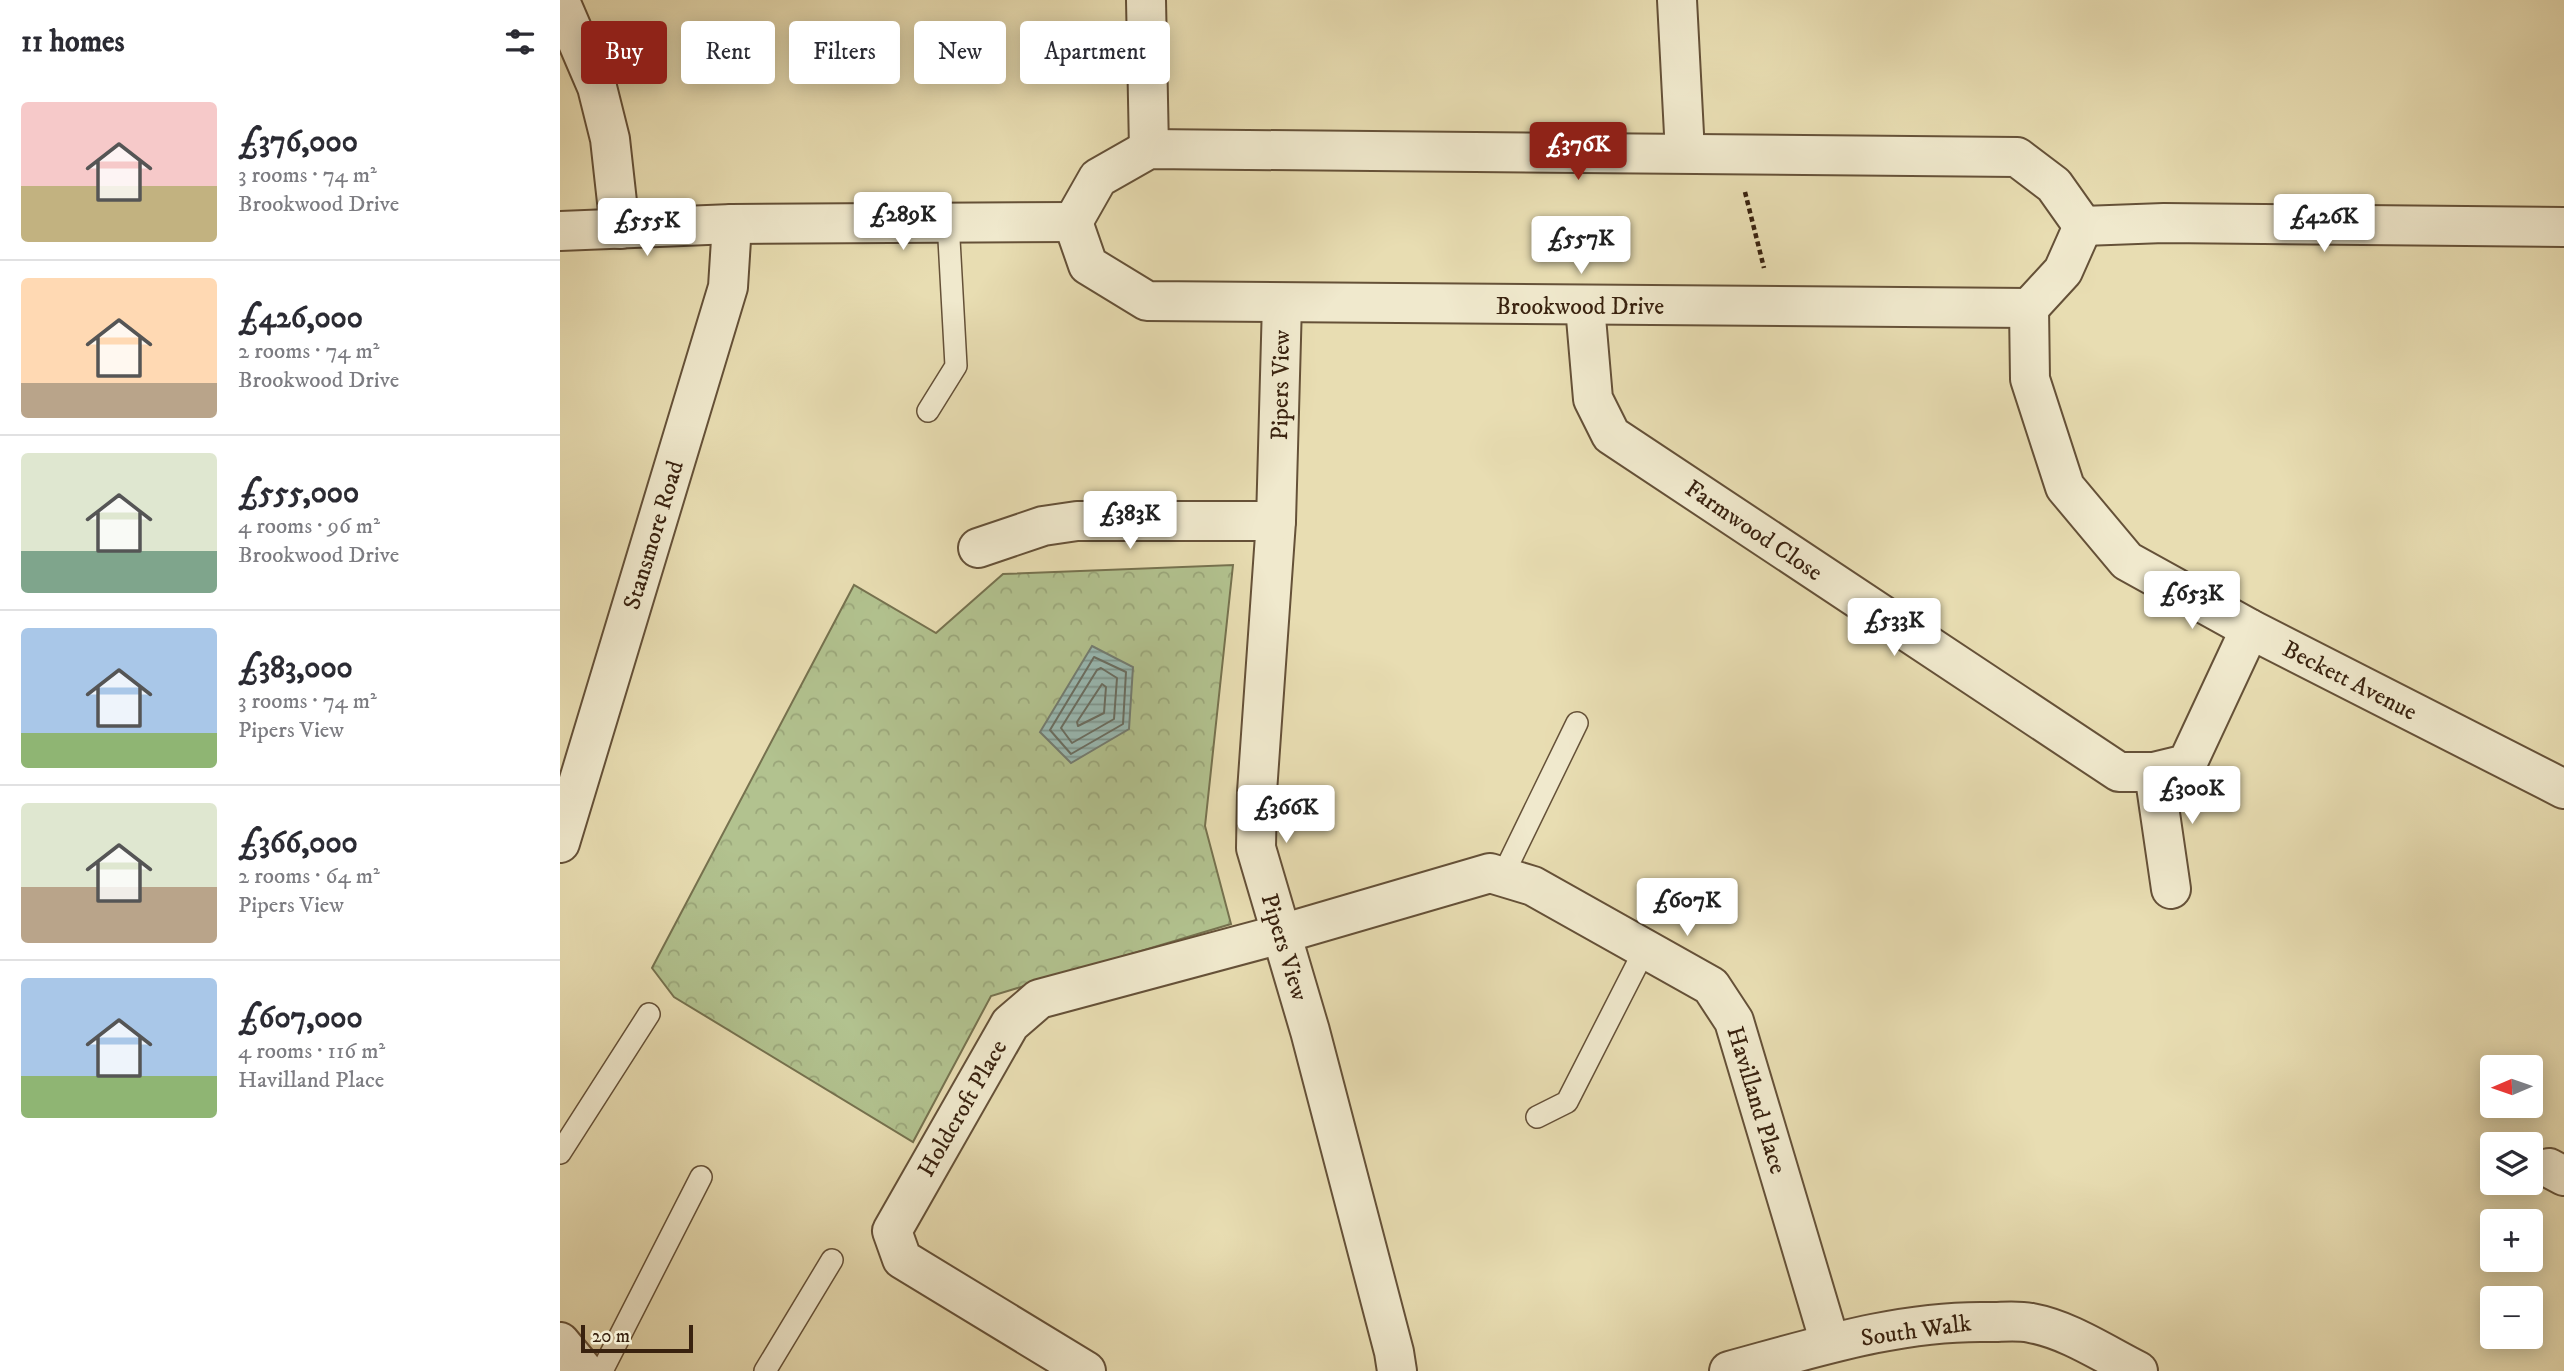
<!DOCTYPE html>
<meta charset="utf-8">
<style>
body{margin:0;font-family:"IM FELL DW Pica",serif;background:#f7f7f7;color:#2b2b33;height:100vh;display:flex;flex-direction:column;font-size:26px;white-space:nowrap}
*{box-sizing:border-box;margin:0}
p{font-size:23px;color:#7c7c81}
.icon{flex:none;width:38px;height:38px;fill:none;stroke:currentColor;stroke-width:2;stroke-linecap:round;stroke-linejoin:round}
.map{position:relative;flex:1;overflow:hidden}
.side{display:flex;flex-direction:column;background:#fff;width:560px}
.side>*{flex:none}
.guide{position:absolute;left:21px;top:21px;width:665px;height:63px;display:flex;gap:14px}
.needle{width:46px;rotate:268deg}
.tools{position:absolute;left:1920px;top:1055px;display:grid;gap:14px}
.tools a{display:grid;place-items:center;width:63px;height:63px;border-radius:7px;background:#fff;box-shadow:0 4px 18px #0003;font-size:35px}
.scale{position:absolute;left:21px;bottom:18px;width:112px;box-sizing:border-box;padding-left:7px;border:4px solid #39220f;border-top:0;font-size:19px;line-height:24px;white-space:nowrap;color:#39220f;-webkit-text-stroke:5px #f0e9cd;paint-order:stroke}
.price{position:absolute;translate:-50% -60px;padding:0 16px;border-radius:7px;background:#fff;color:#222;font-size:23px;line-height:46px;filter:drop-shadow(0 2px 4px #0008)}
.price::after{content:'';position:absolute;left:50%;top:42px;width:21px;height:16px;margin-left:-10px;background:inherit;clip-path:polygon(0 0,100% 0,50% 100%)}
.price.active{background:#8f2418;color:#fff}
ul{padding:0;list-style:none}
li{display:flex;align-items:center;gap:21px;height:175px;padding:0 21px}
li+li{border-top:2px solid #e1e1e2}
li span{display:grid;place-items:center;flex:none;width:196px;height:140px;border-radius:7px;color:#555}
li>.icon{margin-inline-start:auto}
span .icon{width:84px;height:84px;fill:#fffc;stroke-width:1}
li b{font-size:30px}
h2{display:flex;justify-content:space-between;align-items:center;height:84px;padding:0 21px;font-size:30px}
.chip{padding:0 24px;border-radius:7px;background:#fff;box-shadow:0 4px 18px #0003;font-size:24px;line-height:63px}
.chip.active{background:#8f2418;color:#fff}
main{display:flex;flex:1;min-height:0}
.map>svg:first-child{display:block}
</style>
<main>
<section class="side">
<h2>11 homes<svg class="icon" aria-label="filters" viewBox="0 0 24 24"><path d="M4 7h16M4 17h16"/><circle cx="9" cy="7" r="2"/><circle cx="15" cy="17" r="2"/></svg></h2>
<ul>
<li><span style="background:linear-gradient(#f6c9c9 60%,#c2b280 0)"><svg class="icon" aria-label="home" viewBox="0 0 24 24"><path d="M3 11l9-7 9 7M6 9v11h12V9"/></svg></span><div><b>£376,000</b><p>3 rooms · 74 m²</p><p>Brookwood Drive</p></div></li>
<li><span style="background:linear-gradient(#ffd9b3 75%,#b9a48a 0)"><svg class="icon" aria-label="home" viewBox="0 0 24 24"><path d="M3 11l9-7 9 7M6 9v11h12V9"/></svg></span><div><b>£426,000</b><p>2 rooms · 74 m²</p><p>Brookwood Drive</p></div></li>
<li><span style="background:linear-gradient(#dfe7d0 70%,#7fa58c 0)"><svg class="icon" aria-label="home" viewBox="0 0 24 24"><path d="M3 11l9-7 9 7M6 9v11h12V9"/></svg></span><div><b>£555,000</b><p>4 rooms · 96 m²</p><p>Brookwood Drive</p></div></li>
<li><span style="background:linear-gradient(#a9c7e8 75%,#8fb573 0)"><svg class="icon" aria-label="home" viewBox="0 0 24 24"><path d="M3 11l9-7 9 7M6 9v11h12V9"/></svg></span><div><b>£383,000</b><p>3 rooms · 74 m²</p><p>Pipers View</p></div></li>
<li><span style="background:linear-gradient(#dfe7d0 60%,#b9a48a 0)"><svg class="icon" aria-label="home" viewBox="0 0 24 24"><path d="M3 11l9-7 9 7M6 9v11h12V9"/></svg></span><div><b>£366,000</b><p>2 rooms · 64 m²</p><p>Pipers View</p></div></li>
<li><span style="background:linear-gradient(#a9c7e8 70%,#8fb573 0)"><svg class="icon" aria-label="home" viewBox="0 0 24 24"><path d="M3 11l9-7 9 7M6 9v11h12V9"/></svg></span><div><b>£607,000</b><p>4 rooms · 116 m²</p><p>Havilland Place</p></div></li>
</ul>
</section>
<div class="map">
<svg width="2004" height="1371" viewBox="0 0 2004 1371">
<defs>
<pattern id="forest-crowns" width="20" height="18" patternUnits="userSpaceOnUse" patternTransform="scale(1.75)"><rect width="20" height="18" fill="#b2c28f"/><path d="M2 6a3 3 0 1 1 6 0M12 15a3 3 0 1 1 6 0" fill="none" stroke="#9aa67a"/></pattern>
<pattern id="water-rules" width="6" height="5" patternUnits="userSpaceOnUse" patternTransform="scale(1.75)"><rect width="6" height="5" fill="#99bab4"/><path d="M0 2.5h6" fill="none" stroke="#7e9791"/></pattern>
</defs>
<rect width="100%" height="100%" fill="#e8ddb2"/>
<filter id="stains"><feTurbulence type="fractalNoise" baseFrequency=".00286" numOctaves="4"/><feColorMatrix values="0 0 0 0 .2 0 0 0 0 .09 0 0 0 0 .02 0 0 0 .5 -.17"/></filter>
<radialGradient id="worn" r=".72"><stop offset=".6" stop-color="#630" stop-opacity="0"/><stop offset="1" stop-color="#630" stop-opacity=".3"/></radialGradient>
<!-- forest -->
<path fill="url(#forest-crowns)" stroke="#76724f" stroke-width="2" d="M673,565l-28,261 26,98 -240,72 -78,146 -239,-145 -22,-29 202,-383 82,48 67,-59z"/>
<!-- water -->
<path fill="url(#water-rules)" stroke="#737d72" stroke-width="2" d="M532,646l41,21 -4,62 -58,34 -31,-31z"/>
<g fill="none" stroke-linecap="round" stroke-linejoin="round">
<!-- shore -->
<g stroke="#696e62" stroke-width="2">
<path d="M534,657l32,15 -3,52 -52,30 -21,-24z"/>
<path d="M541,668l16,10 -3,41 -42,24 -11,-15 36,-58z"/>
<path d="M542,684l4,3 -2,26 -26,13 -1,-4z"/>
</g>
<defs>
<g id="lane">
<path d="M368,411l28,-45 -8,-145"/>
<path d="M942,877l75,-154"/>
<path d="M977,1117l30,-15 78,-153"/>
<path d="M0,1153l89,-139"/>
<path d="M42,1371l99,-194"/>
<path d="M205,1371l67,-111"/>
</g>
<g id="street">
<path d="M586,0l3,149"/>
<path d="M1117,0l8,153"/>
<path d="M0,1l37,86 13,52 10,90"/>
<path d="M513,222l15,43 59,36 882,7 34,-37 20,-45"/>
<path d="M513,222l25,-44 51,-29 868,8 37,28 29,41"/>
<path d="M1523,226l81,-3 400,4"/>
<path d="M0,231l172,-7 341,-2"/>
<path d="M722,303l-6,218 -19,271 -1,56 54,183 84,321 3,19"/>
<path d="M1025,306l8,93 18,36 508,337h35l33,-8 63,-135"/>
<path d="M1469,308l1,71 35,108 62,74 123,68 314,160"/>
<path d="M418,548l65,-22 34,-5h199"/>
<path d="M1594,772l17,117"/>
<path d="M0,843l168,-556 4,-63"/>
<path d="M1989,1168l15,8"/>
<path d="M0,1342l24,29"/>
<path d="M526,1371l-184,-112 -10,-28 118,-207 29,-25 242,-65 209,-61 43,13 178,100 23,35 96,322"/>
<path d="M1169,1371c85,-23 171,-51 260,-49 14,0 29,-2 42,1 38,7 73,31 107,48"/>
</g>
</defs>
<!-- lane casing -->
<use href="#lane" stroke="#655138" stroke-width="24"/>
<!-- street casing -->
<use href="#street" stroke="#655138" stroke-width="42"/>
<!-- path -->
<path stroke="#39220f" stroke-width="4.5" stroke-dasharray="5 3.5" stroke-linecap="butt" d="M1185,192l19,76"/>
<!-- lane -->
<use href="#lane" stroke="#f0e9cd" stroke-width="21"/>
<!-- street -->
<use href="#street" stroke="#f0e9cd" stroke-width="38"/>
</g>
<g text-anchor="middle" stroke-width="5" stroke-linejoin="round" paint-order="stroke">
<!-- street labels -->
<g font-size="24" fill="#39220f" stroke="#f0e9cd">
<text x="1020" y="314">Brookwood Drive</text>
<text transform="translate(720 385) rotate(-89)" y="8">Pipers View</text>
<text transform="translate(1194 530) rotate(34)" y="8">Farmwood Close</text>
<text transform="translate(93 535) rotate(-73)" y="8">Stansmore Road</text>
<text transform="translate(1790 680) rotate(27)" y="8">Beckett Avenue</text>
<text transform="translate(725 947) rotate(73)" y="8">Pipers View</text>
<text transform="translate(1197 1100) rotate(73)" y="8">Havilland Place</text>
<text transform="translate(402 1108) rotate(-60)" y="8">Holdcroft Place</text>
<text transform="translate(1356 1330) rotate(-8)" y="8">South Walk</text>
</g>
</g>
<rect width="100%" height="100%" filter="url(#stains)"/>
<rect width="100%" height="100%" fill="url(#worn)"/>
</svg>
<div class="tools">
<a><svg class="needle" viewBox="-14 -14 28 28"><path d="M0-13l5 13h-10z" fill="#e53935"/><path d="M0 13l5-13h-10z" fill="#7c7c81"/></svg></a>
<a><svg class="icon" aria-label="layers" viewBox="0 0 24 24"><path d="M12 4l9 5-9 5-9-5zM3 14l9 5 9-5"/></svg></a>
<a>+</a>
<a>−</a>
</div>
<div class="scale">20 m</div>
<b class="price active" style="left:1018px;top:182px">£376K</b>
<b class="price" style="left:343px;top:252px">£289K</b>
<b class="price" style="left:1764px;top:254px">£426K</b>
<b class="price" style="left:87px;top:258px">£555K</b>
<b class="price" style="left:1021px;top:276px">£557K</b>
<b class="price" style="left:570px;top:551px">£383K</b>
<b class="price" style="left:1632px;top:631px">£653K</b>
<b class="price" style="left:1334px;top:658px">£533K</b>
<b class="price" style="left:1632px;top:826px">£300K</b>
<b class="price" style="left:726px;top:845px">£366K</b>
<b class="price" style="left:1127px;top:938px">£607K</b>
<div class="guide">
<a class="chip active">Buy</a>
<a class="chip">Rent</a>
<a class="chip">Filters</a>
<a class="chip">New</a>
<a class="chip">Apartment</a>
</div>
</div>
</main>
